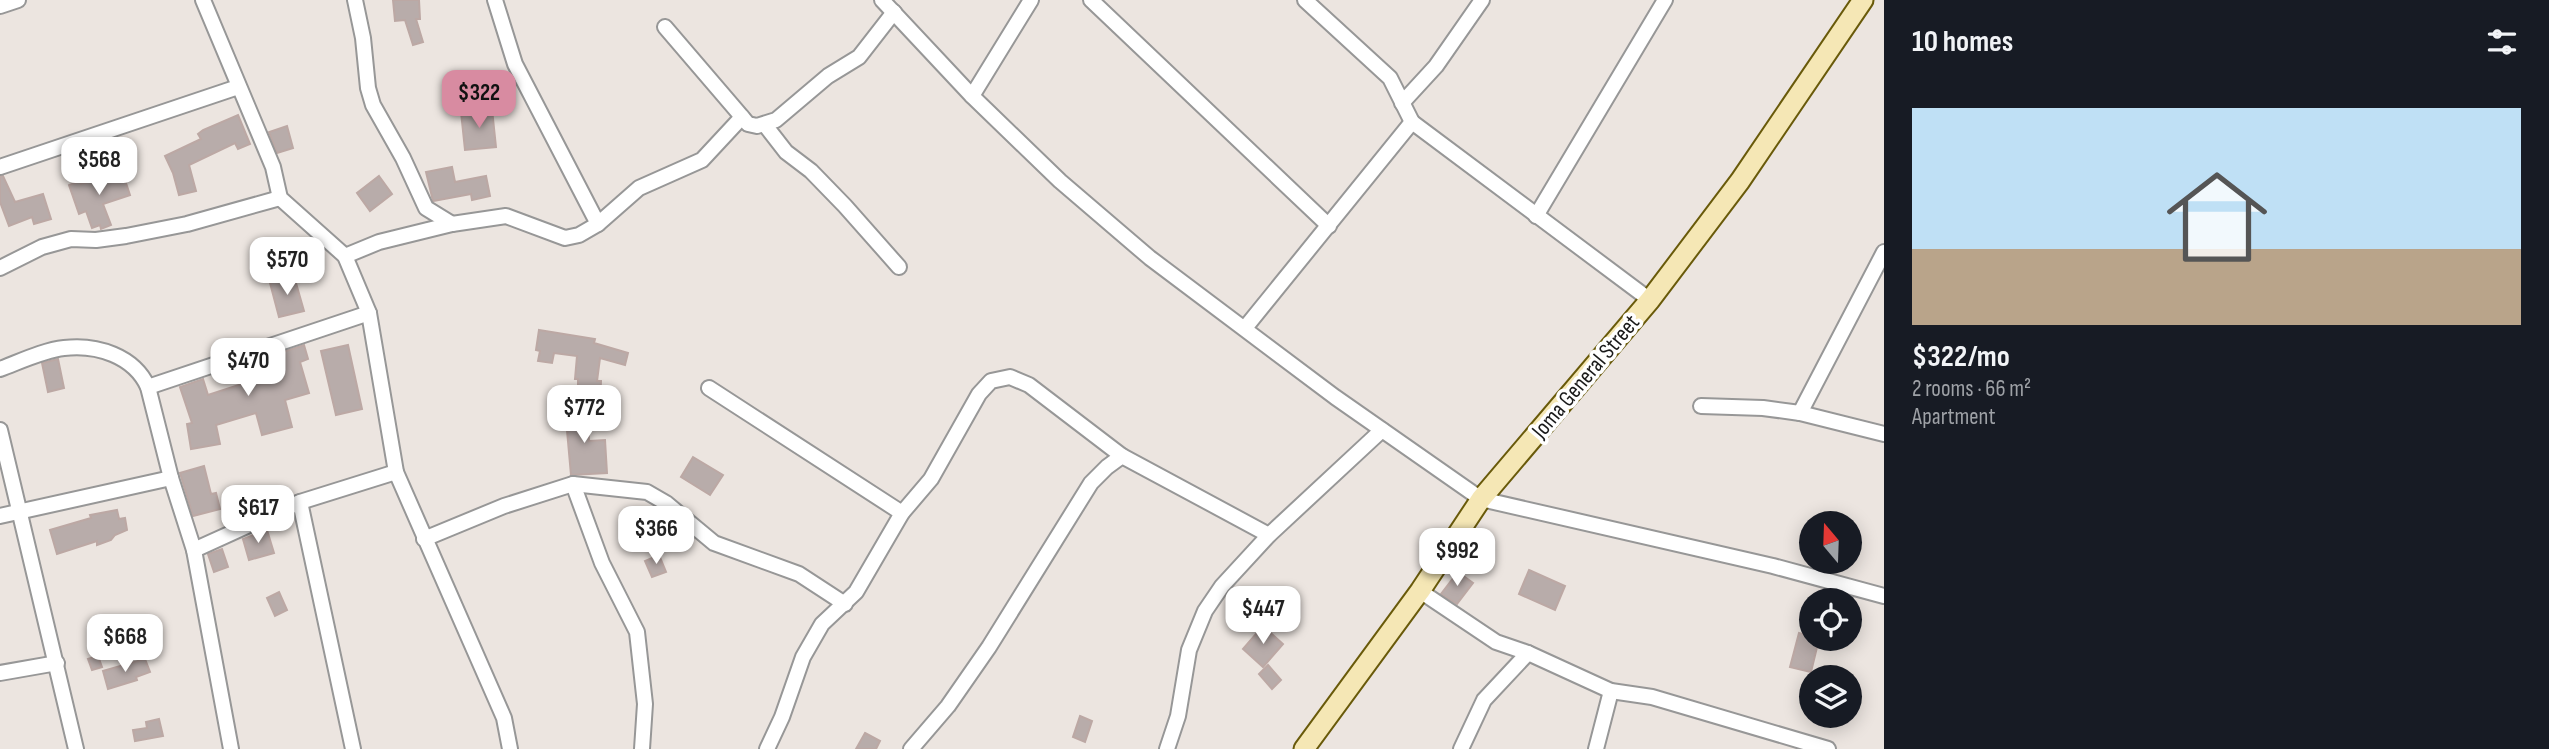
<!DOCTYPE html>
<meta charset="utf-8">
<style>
body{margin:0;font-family:"Sofia Sans Condensed",sans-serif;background:#242831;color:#f1f3f6;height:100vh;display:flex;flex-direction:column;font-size:26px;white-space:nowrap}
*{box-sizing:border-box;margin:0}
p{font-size:23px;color:#9ea1a6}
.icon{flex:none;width:38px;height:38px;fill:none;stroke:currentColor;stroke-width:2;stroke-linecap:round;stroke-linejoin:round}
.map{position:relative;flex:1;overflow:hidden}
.sheet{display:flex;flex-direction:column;background:#171b24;width:665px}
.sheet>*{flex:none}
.needle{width:46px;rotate:341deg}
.buttons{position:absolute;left:1799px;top:511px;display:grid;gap:14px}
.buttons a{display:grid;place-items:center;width:63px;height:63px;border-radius:50%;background:#171b24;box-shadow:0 4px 18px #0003;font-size:35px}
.price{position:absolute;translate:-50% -60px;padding:0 16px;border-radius:14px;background:#fff;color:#222;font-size:23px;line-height:46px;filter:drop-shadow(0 2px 4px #0008)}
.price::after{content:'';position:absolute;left:50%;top:42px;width:21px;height:16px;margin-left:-10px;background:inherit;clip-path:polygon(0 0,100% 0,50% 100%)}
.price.current{background:#d88ba1;color:#111}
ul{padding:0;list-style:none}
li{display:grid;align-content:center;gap:14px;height:371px;padding:0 28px}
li+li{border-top:2px solid #363941}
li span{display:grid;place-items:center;height:217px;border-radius:0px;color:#555}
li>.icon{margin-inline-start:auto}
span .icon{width:126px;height:126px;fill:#fffc;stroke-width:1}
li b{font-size:30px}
h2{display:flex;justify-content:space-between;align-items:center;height:84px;padding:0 28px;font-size:30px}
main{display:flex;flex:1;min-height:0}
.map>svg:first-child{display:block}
</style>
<main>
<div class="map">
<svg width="1884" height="749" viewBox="0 0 1884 749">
<rect width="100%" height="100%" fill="#ece5e0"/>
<!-- building -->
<g fill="#b8acaa" stroke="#bca8a4" stroke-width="2">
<path d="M393,0h26l1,19h-4l7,23 -10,3 -8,-25 -10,1z"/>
<path d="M492,109l4,38 -31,3 -4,-38z"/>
<path d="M238,115l12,29 -12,5 -3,-6 -46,22 7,26 -17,4 -6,-22 -8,-17 36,-17 -3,-5 5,-4z"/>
<path d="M287,126l6,22 -16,5 -8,-21z"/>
<path d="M452,167l3,15 31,-6 4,20 -18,4 -1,-6 -38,7 -7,-29z"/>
<path d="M122,171l8,24 -27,9 8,21 -10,4 -1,-4 -8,3 -6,-17 -7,3 -10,-29 11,-4 1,3z"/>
<path d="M0,176h3l12,26 28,-8 8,25 -17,5 -2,-7 -23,9 -9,-24z"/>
<path d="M379,176l13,18 -22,17 -13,-18z"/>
<path d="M294,276l10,35 -25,6 -9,-34z"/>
<path d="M539,330l56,9 -1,4 34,10 -3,12 -25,-7 -3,23h4l-1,23 -22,-1v-24h-3l2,-23 -23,-3 -2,10 -14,-2 2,-10 -4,-1z"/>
<path d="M304,345l4,14 -8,3 9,31 -24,7 7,27 -30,8 -6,-22 -40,12 4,19 -29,5 -4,-25 5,-1 -12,-36 23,-8 5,16 40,-13 -4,-17z"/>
<path d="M348,345l14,64 -26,6 -15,-64z"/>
<path d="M58,359l6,29 -16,4 -6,-29z"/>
<path d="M587,407l2,34 16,-1 2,33 -36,2 -6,-67z"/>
<path d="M693,457l30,18 -13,20 -29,-18z"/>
<path d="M204,466l7,28 5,-1 4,16 -27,7 -13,-43z"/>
<path d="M117,510l2,9 6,-1 2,12 -12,5 -4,5 -14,5v-4l-40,13 -7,-24 41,-12 -1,-3z"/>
<path d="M267,530l7,23 -25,7 -6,-21z"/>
<path d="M222,549l6,18 -14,5 -6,-18z"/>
<path d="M659,555l7,17 -14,5 -7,-16z"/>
<path d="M1529,570l36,16 -10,24 -36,-16z"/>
<path d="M1458,572l15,11 -16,21 -16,-10z"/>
<path d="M279,592l8,18 -12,6 -8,-18z"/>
<path d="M1263,626l20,18 -20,23 -20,-18z"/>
<path d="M1799,633l12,3v3h8l-8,33 -21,-5z"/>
<path d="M98,656l4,11 -10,3 -4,-11z"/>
<path d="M145,659l5,13 -14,5 1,3 -29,9 -5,-18z"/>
<path d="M1268,665l13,15 -9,9 -13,-15z"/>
<path d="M1080,716l12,5 -7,21 -12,-5z"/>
<path d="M159,719l4,17 -28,5 -2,-11 14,-2 -1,-6z"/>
<path d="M865,733l15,8 -4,8h-20z"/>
</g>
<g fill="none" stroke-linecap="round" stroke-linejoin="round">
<defs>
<g id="street">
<path d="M203,0l70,167 7,31 65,58 24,57 27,159 108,246 6,31"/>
<path d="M355,0l8,38 5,50 5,17 30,53 23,50 26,16"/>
<path d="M495,0l20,64 83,160"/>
<path d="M882,0l90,96 88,85 90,77 185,139 146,102 292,67 111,30"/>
<path d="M1091,0l238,226"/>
<path d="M1305,0l85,78 22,44"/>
<path d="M0,6l18,-6"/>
<path d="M665,27l72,84 11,13 9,2 19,-6 52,-44 31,-19 35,-45"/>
<path d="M972,96l59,-96"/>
<path d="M1402,103l34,-37 46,-66"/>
<path d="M765,125l21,27 25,19 34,35 54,61"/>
<path d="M0,167l238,-80"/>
<path d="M1536,216l129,-216"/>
<path d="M345,256l34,-14 73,-18 54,-8 59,22 14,-3 19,-11 41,-36 63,-28 40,-43"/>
<path d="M0,268l42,-21 29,-8 25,1 30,-4 61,-12 93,-26"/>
<path d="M1245,328l167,-206 238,178"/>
<path d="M0,369c19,-7 44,-19 64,-21 33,-4 70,8 84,39l23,91 23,72 37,199"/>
<path d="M148,387l221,-74"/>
<path d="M709,388l193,125"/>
<path d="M1701,406l62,2 37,5 84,21"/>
<path d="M1800,413l84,-161"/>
<path d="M0,430l76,319"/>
<path d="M573,484l29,79 35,69 8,72 -3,45"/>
<path d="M300,502l53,247"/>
<path d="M0,516l171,-38"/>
<path d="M424,539l80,-33 69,-22 74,8 19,11 48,40 85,31 46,30"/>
<path d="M194,550l106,-48 96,-30"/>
<path d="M1420,591l76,51 32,11 83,38 41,6 176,52"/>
<path d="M0,673l57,-10"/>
<path d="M767,749l15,-32 21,-60 19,-33 34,-32 46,-79 29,-34 48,-85 12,-13 19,-4 19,8 93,71"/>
<path d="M911,749l37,-43 41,-59 102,-164 16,-16 15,-11 147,79"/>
<path d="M1167,749l11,-33 11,-66 16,-39 17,-25 47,-51 113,-105"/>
<path d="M1461,749l23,-49 44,-47"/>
<path d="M1596,749l15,-58"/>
</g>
<path id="secondary" d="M1304,749l116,-158 61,-92 169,-199 90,-119 123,-181"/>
</defs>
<!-- street casing -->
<use href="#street" stroke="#979797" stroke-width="18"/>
<!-- secondary casing -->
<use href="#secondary" stroke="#695a0a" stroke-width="23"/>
<!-- street -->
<use href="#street" stroke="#fff" stroke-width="14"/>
<!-- secondary -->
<use href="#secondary" stroke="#f5e7b5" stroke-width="19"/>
</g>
<g text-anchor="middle" stroke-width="7" stroke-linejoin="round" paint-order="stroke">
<!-- street labels -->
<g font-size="23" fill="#1a1a1a" stroke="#fff">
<text transform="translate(1585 376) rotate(-50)" y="8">Joma General Street</text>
</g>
</g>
</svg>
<div class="buttons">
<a><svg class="needle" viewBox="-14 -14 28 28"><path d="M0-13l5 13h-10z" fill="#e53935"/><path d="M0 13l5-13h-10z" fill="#9ea1a6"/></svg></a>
<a><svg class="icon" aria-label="locate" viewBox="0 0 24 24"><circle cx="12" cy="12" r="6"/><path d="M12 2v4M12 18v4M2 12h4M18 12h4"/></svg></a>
<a><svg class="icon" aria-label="layers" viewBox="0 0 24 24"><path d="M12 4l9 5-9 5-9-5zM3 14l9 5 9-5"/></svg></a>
</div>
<b class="price current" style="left:479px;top:130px">$322</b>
<b class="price" style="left:99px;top:197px">$568</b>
<b class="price" style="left:287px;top:297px">$570</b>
<b class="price" style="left:248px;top:398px">$470</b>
<b class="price" style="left:584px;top:445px">$772</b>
<b class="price" style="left:258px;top:545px">$617</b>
<b class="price" style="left:656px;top:566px">$366</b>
<b class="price" style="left:1457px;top:588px">$992</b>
<b class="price" style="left:1263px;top:646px">$447</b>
<b class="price" style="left:125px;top:674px">$668</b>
</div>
<section class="sheet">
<h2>10 homes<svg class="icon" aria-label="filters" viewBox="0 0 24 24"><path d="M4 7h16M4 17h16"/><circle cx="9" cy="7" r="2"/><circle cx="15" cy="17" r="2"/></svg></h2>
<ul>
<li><span style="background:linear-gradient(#bfe0f5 65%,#b9a48a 0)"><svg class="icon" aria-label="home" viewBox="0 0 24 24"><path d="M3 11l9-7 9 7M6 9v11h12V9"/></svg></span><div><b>$322/mo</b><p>2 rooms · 66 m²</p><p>Apartment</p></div></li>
</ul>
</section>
</main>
